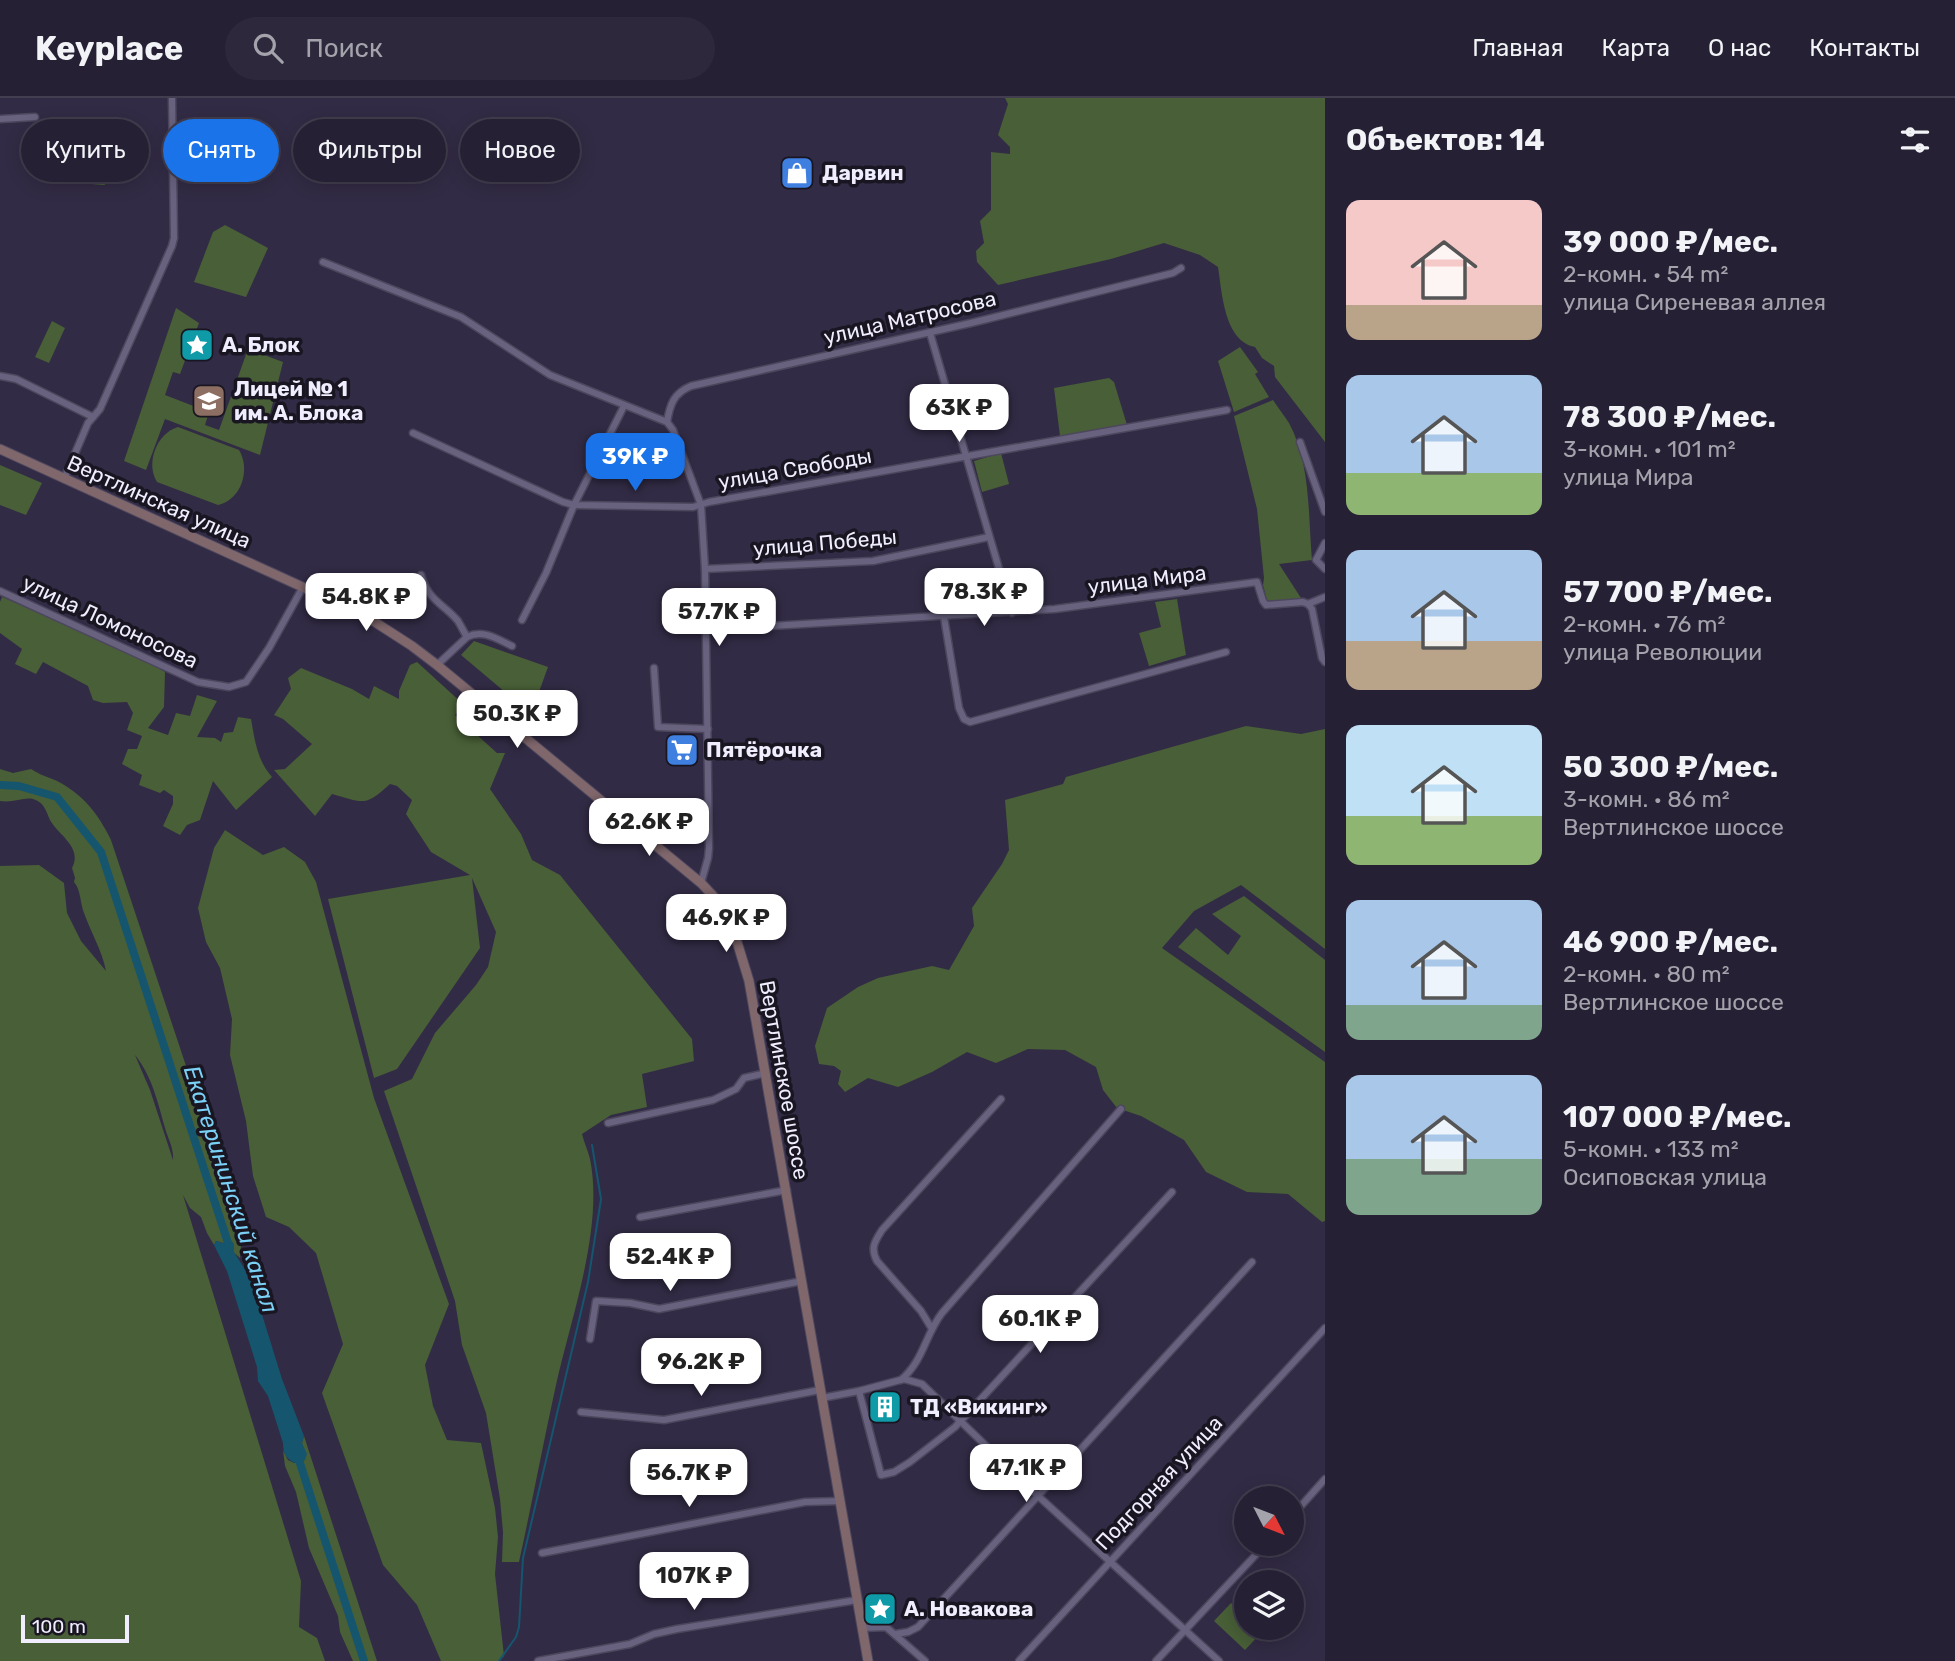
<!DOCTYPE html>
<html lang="ru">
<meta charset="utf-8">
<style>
body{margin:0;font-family:Rubik,sans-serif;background:#2e283c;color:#f1f3f6;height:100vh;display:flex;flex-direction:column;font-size:26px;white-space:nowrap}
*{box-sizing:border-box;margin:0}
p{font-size:23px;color:#a4a3ac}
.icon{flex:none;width:38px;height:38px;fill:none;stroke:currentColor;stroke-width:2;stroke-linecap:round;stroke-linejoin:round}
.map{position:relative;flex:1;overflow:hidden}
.panel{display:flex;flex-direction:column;background:#262034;width:630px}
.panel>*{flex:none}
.banner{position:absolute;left:21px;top:21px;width:665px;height:63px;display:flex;gap:14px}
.needle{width:46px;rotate:132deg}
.buttons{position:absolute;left:1234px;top:1388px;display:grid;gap:14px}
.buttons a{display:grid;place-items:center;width:70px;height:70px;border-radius:50%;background:#262034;box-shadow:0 4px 18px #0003,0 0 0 2px #423e4f;font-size:35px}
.scale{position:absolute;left:21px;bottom:18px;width:108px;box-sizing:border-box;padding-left:7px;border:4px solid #f0edfe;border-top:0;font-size:19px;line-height:24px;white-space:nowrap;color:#f0edfe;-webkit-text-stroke:5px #191622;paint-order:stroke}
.price{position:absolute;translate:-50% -60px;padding:0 16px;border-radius:14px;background:#fff;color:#222;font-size:23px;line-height:46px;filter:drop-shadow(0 2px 4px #0008)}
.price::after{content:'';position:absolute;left:50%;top:42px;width:21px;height:16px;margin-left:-10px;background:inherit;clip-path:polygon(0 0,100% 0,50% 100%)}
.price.current{background:#1a73e8;color:#fff}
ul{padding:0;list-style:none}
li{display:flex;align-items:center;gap:21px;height:175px;padding:0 21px}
li span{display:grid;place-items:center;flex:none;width:196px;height:140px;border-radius:14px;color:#555}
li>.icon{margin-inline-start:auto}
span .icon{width:84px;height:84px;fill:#fffc;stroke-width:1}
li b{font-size:30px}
h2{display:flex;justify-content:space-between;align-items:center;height:84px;padding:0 21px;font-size:30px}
.chip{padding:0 24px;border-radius:32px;background:#262034;box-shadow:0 4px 18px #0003,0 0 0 2px #423e4f;font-size:24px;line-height:63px}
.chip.current{background:#1a73e8;color:#fff}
header{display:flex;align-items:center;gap:42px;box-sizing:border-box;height:98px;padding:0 35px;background:#262034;border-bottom:2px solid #423e4f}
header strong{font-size:33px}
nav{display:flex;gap:38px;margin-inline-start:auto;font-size:24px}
.search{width:490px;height:63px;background:#2e283c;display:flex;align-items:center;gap:18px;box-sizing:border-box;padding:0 24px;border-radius:38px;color:#a4a3ac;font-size:26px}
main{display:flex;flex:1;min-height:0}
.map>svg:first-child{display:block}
</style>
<header>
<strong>Keyplace</strong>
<div class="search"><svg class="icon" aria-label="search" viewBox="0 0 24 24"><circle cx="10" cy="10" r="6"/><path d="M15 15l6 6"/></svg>Поиск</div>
<nav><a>Главная</a><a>Карта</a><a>О нас</a><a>Контакты</a></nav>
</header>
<main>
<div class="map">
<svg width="1325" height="1563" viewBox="0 0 1325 1563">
<rect width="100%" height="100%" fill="#322b45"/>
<!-- green -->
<g fill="#485f37" fill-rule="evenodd">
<path d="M1005,0h320v344l-50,-65 -1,-11 -12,-8 -7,-11c-31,-6 -33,-55 -37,-80l-18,-12 -36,-12 -53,16 -113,26 -21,-23 -1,-11 8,-8 -4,-22 11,-11v-58l19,2v-7l-12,-12 10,-31z"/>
<path d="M58,54l51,3c4,9 5,26 -5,30l-51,-4 -1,-24z"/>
<path d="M225,127l43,23 -22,49 -52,-15 19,-50z"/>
<path d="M176,210l23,15 -19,51 -7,-2 -8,23 44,17 -4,13 14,5 29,-81 35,13 -23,93 -95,-36 -19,51 -22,-9z"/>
<path d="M52,223l13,7 -16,35 -14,-6z"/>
<path d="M1240,249l18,25 -3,2 14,23 -35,15 -16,-51z"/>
<path d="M1109,280l5,4 13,43 -67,11 -6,-48z"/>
<path d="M1273,302c5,8 11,15 16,23 22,41 19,92 23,137l-33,4 22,34 -31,4 -3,-2 -4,-15 1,-7 -7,-69 -23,-93z"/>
<path d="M178,329l61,23c12,20 2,50 -21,55l-61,-23c-12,-19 0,-49 21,-55z"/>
<path d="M1001,355l8,31 -27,8 -8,-31z"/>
<path d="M0,367l42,18 -16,32 -26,-10z"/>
<path d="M2,499l130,56 33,19 -1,35 -16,21 20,7 8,-22 14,3 7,-21 20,6 -20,36 18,1 6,4 3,-9 9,-1 5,-15 13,2c4,22 6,41 21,58l-36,33 -23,-29 -13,39 -13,5 -7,10 -17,-9 10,-22v-8l-9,-6 -4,3 -21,-8 3,-10 -20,-11 6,-15h9l5,-13 -15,-6 6,-17 -6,-11 -24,1 -10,-3 -5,-14 -45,-24 -7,12 -21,-10 7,-15 -22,-16v-31z"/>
<path d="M1177,501l9,56 -37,11 -10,-33 22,-6 -6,-25z"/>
<path d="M474,543l74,26 -17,47 -70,-59z"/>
<path d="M417,564l46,42 -8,11 42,38h8l-15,36 31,45 11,26 28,15 132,164 2,22 -52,13 5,33 -36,8 -29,19c2,8 6,17 8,25 14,68 -19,159 -34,226 -13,59 -24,118 -37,177h-17l1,-30 -3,-33 -14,-86 -24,-68 -7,-44 -71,-210 28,-12 23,-46 41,-48 12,-18 8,-35 -24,-54 8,70 -83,121 -23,9 -46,-179 142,-24 -39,-23 -25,-38 6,-14 -15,-14 -7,-2c-25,23 -26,19 -58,10l-17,22 -41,-46 11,-1 27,-25 -29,-25 -9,-4 17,-26 -3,-11 13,-10 51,21 17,10 5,-13 25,13v-8l11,-26z"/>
<path d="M1246,628l55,8 24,-5v220l-84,-64 -47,26 -32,37 163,114v159l-3,1 -34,-28 -41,-2 -41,-20 -22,-32 -43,-24 -24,-8 -14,-18 -7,-23 -31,-17 -37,-1 -32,14 -29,-11 -35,20 -34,15 -30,-9 -23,14 -7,-8 3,-13 -7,-5 -15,-2 -4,-18 12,-38 31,-21 20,-9 54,-12 17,4 25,-44 -2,-18 30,-44 7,-14 -4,-50 58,-16 3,-7z"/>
<path d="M0,671l13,4 18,-4c9,6 17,8 26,12 26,13 42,34 54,59l83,250 9,43 28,76 10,36 -1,13 -17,-15 -7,-2 -2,4 -7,-12 -6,-16 -11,-9 -7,-13 118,386 -2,46 18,11 8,23h-325v-795l39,-1 25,18 3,30 14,28 25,30c-4,-21 -15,-38 -22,-58 -4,-10 -3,-23 -10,-31l1,-4 -3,-10c11,-21 -14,-33 -22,-48 -4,-9 -6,-18 -17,-21 -9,-2 -20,4 -33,2zM135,957c17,21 23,48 30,73 3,11 9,20 8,32l-23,-70z"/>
<path d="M225,732l38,25 21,-8 21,15 11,20 58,216 75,206 -24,61 8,41 14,34 34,3 14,65 3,29 -3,37 9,82 -5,5h-58l-24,-56 -34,-40 -61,-172 21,-49 -27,-91 -27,-26 -23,-10 -13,-41 -7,-55 -16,-66 2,-36 -12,-51 -14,-26 -8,-34 16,-60z"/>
<path d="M1244,798l81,64v92l-147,-105 18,-19 32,27 13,-19 -29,-22z"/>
<path d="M304,1338l73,225h-24l-13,-29 -2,-16 -29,-68 -13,-56 -11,-26 -2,-16 5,10 6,3 11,-3 -3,-17z"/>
<path d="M1231,1505l15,13v12h12l4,4 -17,18 -31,-29z"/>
</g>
<!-- water -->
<path fill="#15566e" d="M229,1140l5,6v8l17,27 31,100 22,57 -2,7 5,11 -2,6 -10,3c-9,-4 -12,-10 -12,-20l-15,-47 -10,-15 -1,-14 -30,-96 -13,-26 2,-4 7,2z"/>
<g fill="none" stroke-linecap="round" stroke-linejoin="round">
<!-- stream -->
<path stroke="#15566e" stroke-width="2" d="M499,1563l17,-24 3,-10 4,-69 65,-276 13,-83 -9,-54"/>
<!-- canal -->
<g stroke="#15566e" stroke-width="8">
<path d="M0,687l19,1 38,11 44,55 129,397"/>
<path d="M297,1356l67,207"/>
</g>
<defs>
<g id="minor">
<path d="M0,21l35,-2"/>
<path d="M323,164l138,55 89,58 117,47"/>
<path d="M930,235l82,280"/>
<path d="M0,278l16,3 77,38"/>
<path d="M667,324c3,-18 7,-29 24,-36l280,-63 202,-50 8,-5"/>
<path d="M667,324l6,8 28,75 4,64 4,279 -1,10 -7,25"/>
<path d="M413,335l150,69 11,3 119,2 16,-5 518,-92"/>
<path d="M1300,344l25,70"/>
<path d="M64,381l24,-56 12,-14 72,-163 2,-8 -2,-140"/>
<path d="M1325,445l-9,17 9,9"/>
<path d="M705,471l168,-8 116,-24"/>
<path d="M421,477c8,27 22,28 37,46 3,5 6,11 9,16 16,-8 30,2 45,9"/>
<path d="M0,493l198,91 31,5 17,-5 23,-34 34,-61"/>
<path d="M1308,506l4,5 10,49 3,4"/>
<path d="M944,519l15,91 5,11 6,3 256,-70"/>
<path d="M522,522l24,-47 28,-68 50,-99"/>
<path d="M705,532l350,-21 202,-27 6,19 3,4 37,-3 5,2 17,-7"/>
<path d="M437,567l30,-28"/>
<path d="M654,570l4,59 50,2"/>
<path d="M608,1025l105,-23 23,-11 8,-11 22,-5"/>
<path d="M640,1119l147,-27"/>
<path d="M932,1231l-11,-18 -44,-50c-7,-13 -2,-20 5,-31l119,-131"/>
<path d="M590,1241l6,-38 34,2 29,6 143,-28"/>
<path d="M901,1282c23,-20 24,-45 41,-67l179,-204"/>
<path d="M859,1293l22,84 13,-3 16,-10 45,-35 217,-235"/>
<path d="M822,1300l37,-7 45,-12 18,5 115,111 182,166"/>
<path d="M581,1314l83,8 156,-30"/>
<path d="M1292,1418l33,-37"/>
<path d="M542,1455l263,-51 35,-1"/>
<path d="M862,1530l24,-1 39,34"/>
<path d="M895,1536l13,-2 10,-5 334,-365"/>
<path d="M538,1563l92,-17 24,-10 23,-5 180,-29"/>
<path d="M1019,1563l306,-333"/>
<path d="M1156,1563l110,-117"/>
</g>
<path id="secondary" d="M0,351l364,166 48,31 25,19 264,218 16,17 17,32 15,49 119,680"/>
</defs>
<!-- minor casing -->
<use href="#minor" stroke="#4d475e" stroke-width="9"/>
<!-- secondary casing -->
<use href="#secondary" stroke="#4d475e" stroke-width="11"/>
<!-- minor -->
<use href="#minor" stroke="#68627f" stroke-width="6"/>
<!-- secondary -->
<use href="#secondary" stroke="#7f676c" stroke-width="9"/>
</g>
<!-- icons -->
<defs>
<symbol id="shop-square" viewBox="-11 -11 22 22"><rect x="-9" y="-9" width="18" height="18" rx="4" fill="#3f7fe0" stroke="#191622"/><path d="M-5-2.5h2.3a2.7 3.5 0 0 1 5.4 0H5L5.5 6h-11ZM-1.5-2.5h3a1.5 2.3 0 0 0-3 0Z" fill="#fff"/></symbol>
<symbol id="sight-square" viewBox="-11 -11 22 22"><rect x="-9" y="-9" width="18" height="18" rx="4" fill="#0f9aa8" stroke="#191622"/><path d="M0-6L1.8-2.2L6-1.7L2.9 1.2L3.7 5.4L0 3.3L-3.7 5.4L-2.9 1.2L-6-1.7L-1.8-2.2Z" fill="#fff"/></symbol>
<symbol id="school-square" viewBox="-11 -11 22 22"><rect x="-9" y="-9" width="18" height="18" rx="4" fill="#8d6e63" stroke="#191622"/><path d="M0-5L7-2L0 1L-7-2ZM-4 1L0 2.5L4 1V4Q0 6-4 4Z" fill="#fff"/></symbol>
<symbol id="supermarket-square" viewBox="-11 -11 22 22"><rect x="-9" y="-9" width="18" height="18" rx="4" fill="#3f7fe0" stroke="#191622"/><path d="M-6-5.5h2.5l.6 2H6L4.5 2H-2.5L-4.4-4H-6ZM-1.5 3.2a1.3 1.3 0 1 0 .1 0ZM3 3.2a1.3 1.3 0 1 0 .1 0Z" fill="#fff"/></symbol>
<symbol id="building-square" viewBox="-11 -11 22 22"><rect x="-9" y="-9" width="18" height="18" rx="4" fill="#0f9aa8" stroke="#191622"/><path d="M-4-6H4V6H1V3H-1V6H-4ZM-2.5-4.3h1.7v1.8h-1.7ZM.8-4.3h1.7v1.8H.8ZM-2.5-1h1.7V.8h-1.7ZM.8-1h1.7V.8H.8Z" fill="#fff"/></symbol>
</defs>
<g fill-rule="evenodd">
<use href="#shop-square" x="778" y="56" width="38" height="38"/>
<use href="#sight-square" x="178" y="228" width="38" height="38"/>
<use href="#school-square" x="190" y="284" width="38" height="38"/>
<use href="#supermarket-square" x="663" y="633" width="38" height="38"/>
<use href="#building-square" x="866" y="1290" width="38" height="38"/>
<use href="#sight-square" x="861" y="1492" width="38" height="38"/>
</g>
<g text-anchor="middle" stroke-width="7" stroke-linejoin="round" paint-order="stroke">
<!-- poi labels -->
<g font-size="21" font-weight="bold" fill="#f0edfe" stroke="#191622" text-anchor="start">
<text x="822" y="82">Дарвин</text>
<text x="222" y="254">А. Блок</text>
<text x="234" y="298">Лицей № 1<tspan x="234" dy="24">им. А. Блока</tspan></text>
<text x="706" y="659">Пятёрочка</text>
<text x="910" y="1316">ТД «Викинг»</text>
<text x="904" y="1518">А. Новакова</text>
</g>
<!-- street labels -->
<g font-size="21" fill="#f0edfe" stroke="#191622">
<text transform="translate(910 220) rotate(-13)" y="7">улица Матросова</text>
<text transform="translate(795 371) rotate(-10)" y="7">улица Свободы</text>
<text transform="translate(159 404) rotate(24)" y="7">Вертлинская улица</text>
<text transform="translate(825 445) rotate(-5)" y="7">улица Победы</text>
<text transform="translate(1147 482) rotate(-7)" y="7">улица Мира</text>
<text transform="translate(110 524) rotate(25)" y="7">улица Ломоносова</text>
<text transform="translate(784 982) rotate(80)" y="7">Вертлинское шоссе</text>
<text transform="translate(1159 1385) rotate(-47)" y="7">Подгорная улица</text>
</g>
<!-- water labels -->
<g font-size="23" font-style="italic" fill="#7bd0f5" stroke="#191622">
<text transform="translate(231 1091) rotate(72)" y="8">Екатерининский канал</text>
</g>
</g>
</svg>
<div class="buttons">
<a><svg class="needle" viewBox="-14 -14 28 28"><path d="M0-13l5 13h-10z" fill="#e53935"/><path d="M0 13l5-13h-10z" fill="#a4a3ac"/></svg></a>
<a><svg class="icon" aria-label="layers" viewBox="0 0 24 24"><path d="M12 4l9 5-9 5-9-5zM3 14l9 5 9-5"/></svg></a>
</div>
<div class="scale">100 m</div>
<b class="price" style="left:959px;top:346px">63K ₽</b>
<b class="price current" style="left:635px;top:395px">39K ₽</b>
<b class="price" style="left:984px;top:530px">78.3K ₽</b>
<b class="price" style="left:366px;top:535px">54.8K ₽</b>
<b class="price" style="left:719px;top:550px">57.7K ₽</b>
<b class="price" style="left:517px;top:652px">50.3K ₽</b>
<b class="price" style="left:649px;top:760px">62.6K ₽</b>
<b class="price" style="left:726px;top:856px">46.9K ₽</b>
<b class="price" style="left:670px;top:1195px">52.4K ₽</b>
<b class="price" style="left:1040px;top:1257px">60.1K ₽</b>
<b class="price" style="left:701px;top:1300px">96.2K ₽</b>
<b class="price" style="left:1026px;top:1406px">47.1K ₽</b>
<b class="price" style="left:689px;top:1411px">56.7K ₽</b>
<b class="price" style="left:694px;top:1514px">107K ₽</b>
<div class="banner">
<a class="chip">Купить</a>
<a class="chip current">Снять</a>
<a class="chip">Фильтры</a>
<a class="chip">Новое</a>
</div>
</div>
<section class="panel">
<h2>Объектов: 14<svg class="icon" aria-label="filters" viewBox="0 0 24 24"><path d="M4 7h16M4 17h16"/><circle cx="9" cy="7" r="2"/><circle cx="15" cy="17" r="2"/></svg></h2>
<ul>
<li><span style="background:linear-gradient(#f6c9c9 75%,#b9a48a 0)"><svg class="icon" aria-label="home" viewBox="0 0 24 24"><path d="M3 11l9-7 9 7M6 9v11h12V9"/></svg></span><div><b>39 000 ₽/мес.</b><p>2-комн. · 54 m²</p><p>улица Сиреневая аллея</p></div></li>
<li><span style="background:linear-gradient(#a9c7e8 70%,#8fb573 0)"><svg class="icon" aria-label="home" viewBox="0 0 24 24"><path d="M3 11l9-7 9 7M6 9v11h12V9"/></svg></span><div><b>78 300 ₽/мес.</b><p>3-комн. · 101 m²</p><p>улица Мира</p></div></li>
<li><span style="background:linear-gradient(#a9c7e8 65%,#b9a48a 0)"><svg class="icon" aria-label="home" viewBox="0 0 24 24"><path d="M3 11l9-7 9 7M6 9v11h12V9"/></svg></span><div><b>57 700 ₽/мес.</b><p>2-комн. · 76 m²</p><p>улица Революции</p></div></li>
<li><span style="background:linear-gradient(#bfe0f5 65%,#8fb573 0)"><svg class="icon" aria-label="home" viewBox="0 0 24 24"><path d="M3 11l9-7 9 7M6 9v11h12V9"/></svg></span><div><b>50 300 ₽/мес.</b><p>3-комн. · 86 m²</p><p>Вертлинское шоссе</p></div></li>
<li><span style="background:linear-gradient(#a9c7e8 75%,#7fa58c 0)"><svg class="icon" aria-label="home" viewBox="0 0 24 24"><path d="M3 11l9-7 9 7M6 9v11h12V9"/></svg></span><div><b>46 900 ₽/мес.</b><p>2-комн. · 80 m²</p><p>Вертлинское шоссе</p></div></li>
<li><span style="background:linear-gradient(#a9c7e8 60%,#7fa58c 0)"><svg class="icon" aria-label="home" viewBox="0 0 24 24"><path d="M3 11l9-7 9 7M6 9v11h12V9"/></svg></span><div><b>107 000 ₽/мес.</b><p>5-комн. · 133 m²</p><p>Осиповская улица</p></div></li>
</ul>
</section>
</main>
